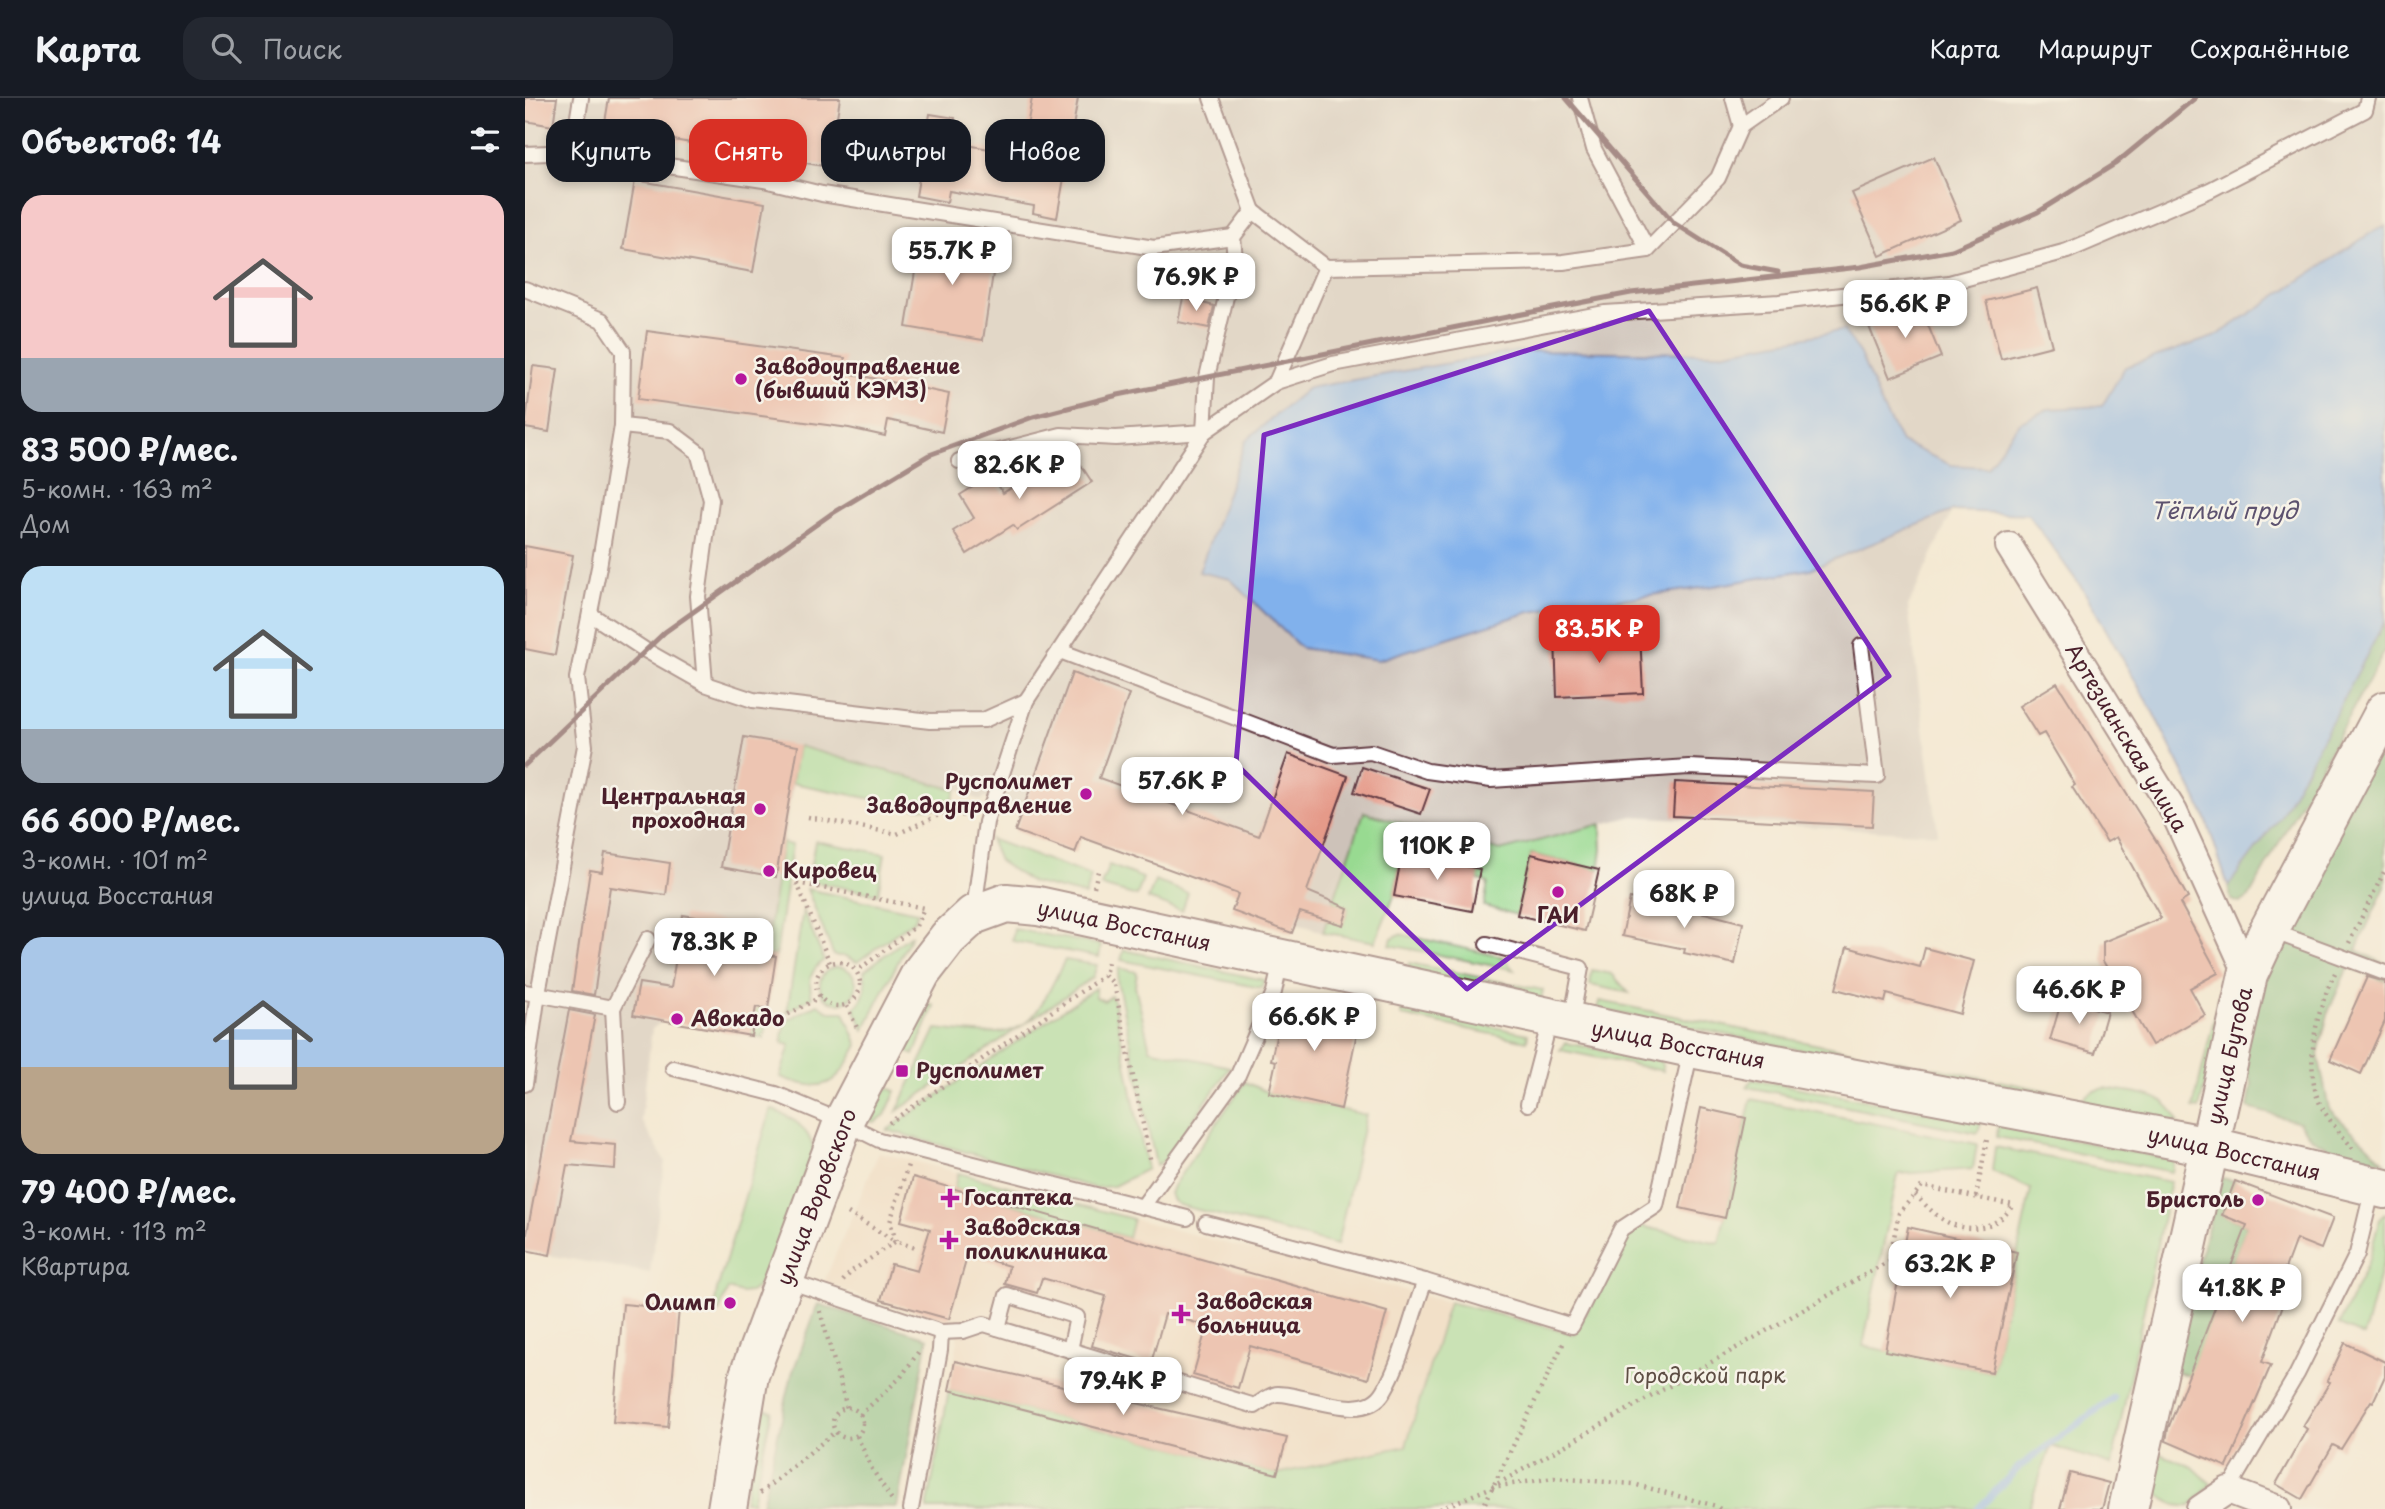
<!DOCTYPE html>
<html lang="ru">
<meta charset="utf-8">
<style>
body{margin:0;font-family:"Playpen Sans",sans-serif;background:#242831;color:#f1f3f6;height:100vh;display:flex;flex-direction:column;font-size:26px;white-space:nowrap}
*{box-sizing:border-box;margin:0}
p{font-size:23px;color:#9ea1a6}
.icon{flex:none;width:38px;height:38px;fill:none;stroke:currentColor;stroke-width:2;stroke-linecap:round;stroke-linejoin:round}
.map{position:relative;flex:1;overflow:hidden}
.sheet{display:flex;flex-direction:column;background:#171b24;width:525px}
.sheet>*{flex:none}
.top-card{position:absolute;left:21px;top:21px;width:665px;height:63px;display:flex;gap:14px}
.price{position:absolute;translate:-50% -60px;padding:0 16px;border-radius:14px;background:#fff;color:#222;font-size:23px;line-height:46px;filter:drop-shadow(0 2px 4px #0008)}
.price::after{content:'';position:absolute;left:50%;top:42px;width:21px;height:16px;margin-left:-10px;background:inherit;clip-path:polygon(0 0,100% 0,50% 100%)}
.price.selected{background:#d93025;color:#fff}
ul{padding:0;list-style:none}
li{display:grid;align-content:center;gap:14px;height:371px;padding:0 21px}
li span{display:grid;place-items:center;height:217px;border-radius:21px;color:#555}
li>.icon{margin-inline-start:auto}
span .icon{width:126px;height:126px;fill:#fffc;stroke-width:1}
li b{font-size:30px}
h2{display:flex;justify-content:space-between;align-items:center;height:84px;padding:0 21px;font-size:30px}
.chip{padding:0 24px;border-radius:21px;background:#171b24;box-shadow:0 4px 10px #0003;font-size:24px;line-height:63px}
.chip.selected{background:#d93025;color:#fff}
header{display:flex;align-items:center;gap:42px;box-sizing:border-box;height:98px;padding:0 35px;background:#171b24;border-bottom:2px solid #363941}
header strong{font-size:33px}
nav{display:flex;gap:38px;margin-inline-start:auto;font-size:24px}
.search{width:490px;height:63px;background:#242831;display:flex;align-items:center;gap:18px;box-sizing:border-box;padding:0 24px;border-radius:21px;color:#9ea1a6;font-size:26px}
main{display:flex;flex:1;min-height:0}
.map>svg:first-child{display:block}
</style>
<header>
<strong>Карта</strong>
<div class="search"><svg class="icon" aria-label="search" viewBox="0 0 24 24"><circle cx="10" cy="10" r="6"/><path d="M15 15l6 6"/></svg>Поиск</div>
<nav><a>Карта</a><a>Маршрут</a><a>Сохранённые</a></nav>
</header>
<main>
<section class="sheet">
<h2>Объектов: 14<svg class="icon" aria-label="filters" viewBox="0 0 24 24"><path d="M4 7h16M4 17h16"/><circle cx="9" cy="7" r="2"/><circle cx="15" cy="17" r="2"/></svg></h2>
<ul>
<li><span style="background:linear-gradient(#f6c9c9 75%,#9aa5b1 0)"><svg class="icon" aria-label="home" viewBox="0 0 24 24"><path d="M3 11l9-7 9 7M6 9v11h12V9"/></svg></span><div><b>83 500 ₽/мес.</b><p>5-комн. · 163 m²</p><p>Дом</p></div></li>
<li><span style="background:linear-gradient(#bfe0f5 75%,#9aa5b1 0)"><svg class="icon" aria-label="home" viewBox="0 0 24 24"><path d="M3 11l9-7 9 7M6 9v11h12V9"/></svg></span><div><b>66 600 ₽/мес.</b><p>3-комн. · 101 m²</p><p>улица Восстания</p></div></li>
<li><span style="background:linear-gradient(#a9c7e8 60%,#b9a48a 0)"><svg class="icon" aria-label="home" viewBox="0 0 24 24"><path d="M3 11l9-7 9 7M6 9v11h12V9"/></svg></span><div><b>79 400 ₽/мес.</b><p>3-комн. · 113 m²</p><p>Квартира</p></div></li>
</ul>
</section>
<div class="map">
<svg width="1860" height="1411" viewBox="0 0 1860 1411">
<rect width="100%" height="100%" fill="#f7f3e8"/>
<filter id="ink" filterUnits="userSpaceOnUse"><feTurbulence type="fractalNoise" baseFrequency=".0143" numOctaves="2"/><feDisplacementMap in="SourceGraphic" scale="14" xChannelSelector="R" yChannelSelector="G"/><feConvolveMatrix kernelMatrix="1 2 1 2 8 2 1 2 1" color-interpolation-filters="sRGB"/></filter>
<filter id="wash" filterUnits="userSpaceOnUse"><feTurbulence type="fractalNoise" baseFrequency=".00686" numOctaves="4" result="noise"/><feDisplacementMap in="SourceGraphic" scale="28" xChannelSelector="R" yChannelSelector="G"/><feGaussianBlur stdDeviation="1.57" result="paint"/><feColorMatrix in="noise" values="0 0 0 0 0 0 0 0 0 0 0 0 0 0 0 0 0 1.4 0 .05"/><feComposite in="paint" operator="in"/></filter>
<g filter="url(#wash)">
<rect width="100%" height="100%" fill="#f4e9d3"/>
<!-- built -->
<path fill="#efd6bb" d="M354,1054l570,150 -43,144 -129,28 -328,-84 9,-49 -4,-17 -76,-21 -54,-21z"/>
<!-- industrial -->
<path fill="#cdc2b9" d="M0,0h1860v193l-433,220 -44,96 30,227 -305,-18 -133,35 -136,-39 -41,120 -27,-9 -4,10 -60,-22 6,-18 -157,-56 -6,16 -60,-22 7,-21 -24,-9 -14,-4 -2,4 -10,-4 1,-3 -174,-48 -34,208 11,2 -8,53 -17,27 -87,-16 -12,9 -11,91 24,41 -15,112 -125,-22z"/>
<!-- green -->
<g fill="#98da91" stroke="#717c5e" stroke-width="2">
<path d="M273,648l158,44 -5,13 -14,5h-19l-126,-25z"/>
<path d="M839,714l136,39 101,-27 1,26 -3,20 -68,-16 -14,61 -33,-9 4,-23 -86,-29 -8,42 -19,46 -52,-10 4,-12 16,4 5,-16 -15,-6z"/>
<path d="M465,741l101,37 -6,19 -54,-13 -32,-21z"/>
<path d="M290,743l70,13 -7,40 -70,-13z"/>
<path d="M257,745l10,2 -16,111 -11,-1z"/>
<path d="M584,767l34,13 -6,18 -36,-10z"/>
<path d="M630,783l33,12 -6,18 -34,-12z"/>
<path d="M282,791l110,23h1l-4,8 -57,42 -12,-6h-11z"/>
<path d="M278,812l21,50c-14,10 -16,21 -12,37l-25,15z"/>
<path d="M489,831l87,16 -2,12 -87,-16z"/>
<path d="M387,836l-48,96 -10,-22c12,-10 13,-22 10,-37z"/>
<path d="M875,836l103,23 11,13 -124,-25 2,-7z"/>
<path d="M599,852l140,30 -3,8 -140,-28z"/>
<path d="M540,862l32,5 -4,12 -196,134 39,-82c30,2 73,14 96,-12 14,-16 23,-39 33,-57z"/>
<path d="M884,865l134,27 -2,9 -134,-27z"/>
<path d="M1702,865l6,1 -34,145 -6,-1z"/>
<circle cx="313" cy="887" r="18"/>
<path d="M594,870l18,4 -2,14 15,63 80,18 -65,93 -9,5 -39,-185z"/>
<path d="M1067,872l20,4 17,19 -39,-8z"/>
<path d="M570,890l1,9 8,4 7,-5 2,2 34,171 -33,17 -19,2 -208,-58z"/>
<path d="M396,902l13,6 -20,49 -16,-7z"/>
<path d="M1075,903l454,91 -3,8 -453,-91z"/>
<path d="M293,906l12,8h14l14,33c-22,41 -32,49 -78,32l10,-32 -8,-2 3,-22z"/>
<path d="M231,909l12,2 -4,29 -13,-2z"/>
<path d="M877,910l126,26 -1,7 -126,-25z"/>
<path d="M1041,945l95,18 2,10 -103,-21z"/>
<path d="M1227,981l229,43 -3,11 -231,-46z"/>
<path d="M720,984l24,11 97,22 -29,130 -158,-40 -6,-4 -3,-7 3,-8z"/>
<path d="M357,988l14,5 -11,24 -10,7 -8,-1z"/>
<path d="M1580,990c28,5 64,3 73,35l-101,-18c7,-10 16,-15 28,-17z"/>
<path d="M1226,1001l226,45 -4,25 -75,5 -35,172 129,26 39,-183 -39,-18 3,-24 175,35 -58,283 -61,-19 -23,63h-1101l22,-119 328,84 129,-28 43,-144 126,32 56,-110 88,19z"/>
<path d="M246,1011c21,8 38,18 43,42l-45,113 -11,22 -8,6 -9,1 -13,-4 -9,23 -5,-1 3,-21z"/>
<path d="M1473,1027l176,35 -2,12 -175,-35z"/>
<path d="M433,1075l175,46 -5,19 -47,-15 -127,-34z"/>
<path d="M1860,1116v40l-21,82 -25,-11 29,-63 12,-44z"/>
<path d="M238,1311l9,2 -20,91 -8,-1z"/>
<path d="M1628,1353l40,16 18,17 -20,22c-21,2 -33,-10 -44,-27z"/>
</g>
<!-- forest -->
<g fill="#7aba7b" stroke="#626c53" stroke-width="2">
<path d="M1860,523v30l-136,246 -9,6 -9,-3 -3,-14 53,-70z"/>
<path d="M1860,637v152l-29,63 29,14v17l-37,-14 -19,43 -11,44 11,55 55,52c-30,-7 -70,-9 -85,-39l-51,-14 4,-25 -10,-28 18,-74z"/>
<path d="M1697,1080l13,3 -13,34 25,10 -57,151 -22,-7z"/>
<path d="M293,1206l110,34 -31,169 -135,-3 30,-130z"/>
</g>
<!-- water -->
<path fill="#81b1ec" stroke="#66688c" stroke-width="2" d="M1860,128v395l-104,195 -53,70 -23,-70 -51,-102 -70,-123 -56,-77 -76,-3 -142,58 -102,18 -178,25 -152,48 -77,-12 -71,-69 -31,-7 47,-132 62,-52 209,-37 203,2 124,-23 16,24 23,54 18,34 50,23 36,2 32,-44 29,-14 54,-3 23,-39 91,-31 161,-107z"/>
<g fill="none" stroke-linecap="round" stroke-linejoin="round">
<!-- stream -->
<path stroke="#81b1ec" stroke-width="7" d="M1453,1411l41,-42 94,-69"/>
</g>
<g id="blocks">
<!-- building -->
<g fill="#e59a89">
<path d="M0,0h32l-4,28 -28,-5z"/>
<path d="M84,0h231l-11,69 -225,-39z"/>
<path d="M507,0h46l-21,120 -24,-5 1,-7 -85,-15 -2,11 -31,-6 14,-82 25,4 -4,24 71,13z"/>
<path d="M1409,59l27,63 -81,36 -28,-63z"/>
<path d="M110,82l130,23 -12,69 -130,-23z"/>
<path d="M396,137l76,12 -14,93 -77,-13z"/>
<path d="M1512,190l15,58 -51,13 -15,-58z"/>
<path d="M658,200l31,8 -5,22 -31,-6z"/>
<path d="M1394,205l22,54 -51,21 -22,-54z"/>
<path d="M122,233l198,27 -2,14 106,22 -7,38 -54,-12 -3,16 -36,-8 -211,-29z"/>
<path d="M8,268l25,3 -9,63 -24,-4z"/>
<path d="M546,352l21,32 -75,48 -4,-5 -46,29 -14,-23 21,-13 -14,-23 32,-20 11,18z"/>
<path d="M0,448l48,9 -18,100 -30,-6z"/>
<path d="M1115,536l3,59 -86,4 -2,-60z"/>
<path d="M547,575l57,21 -30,84 160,58 29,-82 60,22 -41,115 41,17 -5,17 -43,-13 -8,21 -60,-22 6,-17 -157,-57 -6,16 -60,-22z"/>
<path d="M1532,585l103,164 28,51 -8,5 38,70 -28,15 15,27 -53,30 -49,-84v-19l58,-24 -45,-81 -9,5 -35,-55 3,-2 -31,-52 -6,3 -19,-30z"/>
<path d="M219,639l54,9 -22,131 -55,-10z"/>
<path d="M837,669l68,22 -9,25 -67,-22z"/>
<path d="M1150,684l199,10 -2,34 -199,-10z"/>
<path d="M80,755l65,10 -4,32 -56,-8 -16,108 -22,-4 18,-121 12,2z"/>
<path d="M877,755l78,16 -8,42 -78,-15z"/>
<path d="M1006,756l68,16 -14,61 -68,-16z"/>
<path d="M1105,800l63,12 50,13 -8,41 -51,-11 1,-4 -63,-13z"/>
<path d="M158,817l86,14 -4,26 11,1 -8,53 -12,-2 -5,29 -118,-21 6,-32 32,5z"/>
<path d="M1322,849l73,20 5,-19 49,13 -14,53 -73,-20 -2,8 -49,-13z"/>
<path d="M1842,879l18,5v39l-24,53 -31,-14z"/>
<path d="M780,901l45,10 -2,6 12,3 -19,91 -72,-16 7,-32 -5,-1 13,-58 19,4z"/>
<path d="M1537,901l45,13 -12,41 -45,-13z"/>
<path d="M44,912l26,5 -24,126 45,4 -1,24 -48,-4 -17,90 -25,-5v-6z"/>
<path d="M1176,1010l45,10 -21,100 -45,-10z"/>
<path d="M388,1079l474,135 -19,67 -118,-33 -12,42 -45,-13 14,-49 -42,-12 -14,49 -59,-17 14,-50 -64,-18 -5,15 -32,-9 4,-18 -41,-12 -19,65 -68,-19 10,-36 26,7 13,-42 -29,-8z"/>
<path d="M1710,1083l98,37 -12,31 -25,-10 -19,51 10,4 -25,68 9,3 -44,102 -61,-26 2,-12 79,-204 -25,-10z"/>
<path d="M1383,1129l109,25 -25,120 -107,-21z"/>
<path d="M98,1206l56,5 -11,118 -55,-5z"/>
<path d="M1820,1245l40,19v14l-12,26 -2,-1 -30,48 -8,-4 -31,54 -26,-15 31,-55 -4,-3 27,-44 -3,-1z"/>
<path d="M430,1263l332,77 -10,36 -328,-84z"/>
<path d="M1545,1375l39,10 -7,26h-42z"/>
</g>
</g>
</g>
<g filter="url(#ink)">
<use href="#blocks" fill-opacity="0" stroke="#643d44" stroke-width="2"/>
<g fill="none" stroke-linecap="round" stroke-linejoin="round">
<defs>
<g id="lane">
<path d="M1055,0l14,51 54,101"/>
<path d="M1208,0l8,28"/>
<path d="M47,54l9,-54"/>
<path d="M0,56l47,-2 192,28 58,14 332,54 79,-11"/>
<path d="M728,113l73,56"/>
<path d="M0,191l77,31 21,31 -1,75 -23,141 -22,111 8,68 -47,247 -13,91"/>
<path d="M751,284l57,-18 272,-51 174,-11 170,-19 118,-32 143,-61 155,-80 3,-12"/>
<path d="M97,328l48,5 28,21 13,48 -13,96 7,88"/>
<path d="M434,363l102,-26 55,3 88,-6 3,-55 28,-118 -2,-22 20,-26 -42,-113"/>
<path d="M65,516l55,36 60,34 48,16 177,21 54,-1 42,-19"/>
<path d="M535,553l273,104 38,-3 56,19 64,9 198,-13 188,9 -16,-130"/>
<path d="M449,812l12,-88 40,-121 178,-269 72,-50 50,-115 237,-5 85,-12 70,-72 23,-52 40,-28"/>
<path d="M1747,833l113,42"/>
<path d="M962,846l94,24 -10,54"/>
<path d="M0,894l88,16"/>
<path d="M148,970l103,26 67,28 36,18 308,78"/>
<path d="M93,1004l-5,-94 35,-69"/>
<path d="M1003,1006l22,-84"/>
<path d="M618,1108l95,-131 36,-83 7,-31"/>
<path d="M681,1125l219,58 147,45 49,-97 35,-23 35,-156"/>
<path d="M260,1182l156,52 -1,18 -29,159"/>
<path d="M473,1230l9,-33 70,22 -7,33"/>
<path d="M416,1234l22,-1 21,-7 271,82c6,-4 16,-12 23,-12 29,0 87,31 106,-3 19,-32 27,-75 41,-110"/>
<path d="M1703,1392l69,-116 60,-120 16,-67"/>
</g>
<g id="street">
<path d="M1484,448l165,266 74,163"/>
<path d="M1675,1411l28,-19 50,19"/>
</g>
<g id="secondary">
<path d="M202,1411l22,-134 94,-253 78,-149 27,-35 25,-23 33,-12 32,3 653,142 518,98 176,43"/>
<path d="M1603,1411l120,-534 21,-45 116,-219"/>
</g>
</defs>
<!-- lane casing -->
<use href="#lane" stroke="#643d44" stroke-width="18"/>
<!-- street casing -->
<use href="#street" stroke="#643d44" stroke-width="30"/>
<!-- secondary casing -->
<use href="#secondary" stroke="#643d44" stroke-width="42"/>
<!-- path -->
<g stroke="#643d44" stroke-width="4.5" stroke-dasharray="2 5" stroke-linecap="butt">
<path d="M283,719l89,17 51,-23 21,6"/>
<path d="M272,785l127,25 -8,18 -59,45"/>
<path d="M272,785l33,80"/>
<path d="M569,789l4,-16"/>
<path d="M1824,845l36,-73"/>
<circle cx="313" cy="886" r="22"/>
<path d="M1810,875c-17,34 -28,78 -20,116 4,22 25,43 38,60"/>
<path d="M580,877l9,9 37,179"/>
<path d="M322,908l11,24"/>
<path d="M251,923l44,-24"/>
<path d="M364,1025l216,-148 3,-13"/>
<path d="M1451,1099l11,-58"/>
<path d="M323,1115l47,28"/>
<path d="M371,1143l-6,-19 18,-57"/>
<path d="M318,1183l9,-10 44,-30 22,8"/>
<path d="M295,1213l27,97"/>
<circle cx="323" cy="1325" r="15"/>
<path d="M335,1317l41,-38 20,-29"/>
<path d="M332,1338l15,33 22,34"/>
<path d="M967,1389l397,-226 10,-48 23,-27 91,19c-13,21 -40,29 -64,18 -13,-6 -24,-19 -34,-28"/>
<path d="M235,1395l75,-61"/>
<path d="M915,1411l52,-22 62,-9 79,6 83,22 4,3"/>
<path d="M957,1411l83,-169"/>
</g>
<!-- lane -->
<use href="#lane" stroke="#fff" stroke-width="14"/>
<!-- street -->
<use href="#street" stroke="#fff" stroke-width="26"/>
<!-- secondary -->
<use href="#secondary" stroke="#fff" stroke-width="38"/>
<!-- rail -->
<g stroke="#4a1f2b" stroke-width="5">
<path d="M1041,0l108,125 66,42 38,7"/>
<path d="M0,667l140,-133 166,-118 98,-59 104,-38 85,-22 404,-81 109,-21 229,-26 92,-17 86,-38 77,-48 80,-66"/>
</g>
</g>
</g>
<!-- marked area -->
<path d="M0 0H1860V1411H0ZM1124,213l240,365 -422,313 -231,-225 28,-329z" fill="#f4e9d3" fill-opacity=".55" fill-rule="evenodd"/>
<path fill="none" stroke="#7b2cbf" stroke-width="5" stroke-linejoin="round" d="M1124,213l240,365 -422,313 -231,-225 28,-329z"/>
<!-- markers -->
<g fill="#b5179e" stroke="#f7f3e8" stroke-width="2.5">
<circle cx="216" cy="281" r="7"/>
<circle cx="561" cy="696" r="7"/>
<circle cx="235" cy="711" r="7"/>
<circle cx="244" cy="773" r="7"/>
<circle cx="1033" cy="794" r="7"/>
<circle cx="152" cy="921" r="7"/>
<rect x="370" y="966" width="14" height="14" rx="3.5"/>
<path d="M421.5 1089.5h7v7h7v7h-7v7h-7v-7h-7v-7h7z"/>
<circle cx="1733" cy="1102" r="7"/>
<path d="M420.5 1131.5h7v7h7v7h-7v7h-7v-7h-7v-7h7z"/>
<circle cx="205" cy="1205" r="7"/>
<path d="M652.5 1205.5h7v7h7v7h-7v7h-7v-7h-7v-7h7z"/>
</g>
<g text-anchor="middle" stroke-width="5" stroke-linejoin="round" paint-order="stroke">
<!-- poi labels -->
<g font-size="21" font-weight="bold" fill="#4a1f2b" stroke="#f7f3e8" text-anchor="start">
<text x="230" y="276">Заводоуправление<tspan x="230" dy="24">(бывший КЭМЗ)</tspan></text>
<text x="547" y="691" text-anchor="end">Русполимет<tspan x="547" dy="24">Заводоуправление</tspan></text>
<text x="221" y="706" text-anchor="end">Центральная<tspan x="221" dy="24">проходная</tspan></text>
<text x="258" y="780">Кировец</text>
<text x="1033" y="825" text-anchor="middle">ГАИ</text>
<text x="166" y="928">Авокадо</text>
<text x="391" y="980">Русполимет</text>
<text x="439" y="1107">Госаптека</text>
<text x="1719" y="1109" text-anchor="end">Бристоль</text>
<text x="440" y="1137">Заводская<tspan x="440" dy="24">поликлиника</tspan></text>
<text x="672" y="1211">Заводская<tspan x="672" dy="24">больница</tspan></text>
<text x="191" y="1212" text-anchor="end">Олимп</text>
</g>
<!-- street labels -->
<g font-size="21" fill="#4a1f2b" stroke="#f7f3e8">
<text transform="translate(1601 640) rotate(59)" y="7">Артезианская улица</text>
<text transform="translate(599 828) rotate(12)" y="7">улица Восстания</text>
<text transform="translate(1153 947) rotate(11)" y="7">улица Восстания</text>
<text transform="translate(1705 958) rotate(-77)" y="7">улица Бутова</text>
<text transform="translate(1709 1056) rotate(13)" y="7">улица Восстания</text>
<text transform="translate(292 1099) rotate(-69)" y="7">улица Воровского</text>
</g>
<!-- park labels -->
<g font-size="21" fill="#5e4e44" stroke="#f7f3e8">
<text x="1180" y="1285">Городской парк</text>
</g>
<!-- water labels -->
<g font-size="23" font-style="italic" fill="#5d526f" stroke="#f7f3e8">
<text x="1699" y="421">Тёплый пруд</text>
</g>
</g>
</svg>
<b class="price" style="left:427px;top:189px">55.7K ₽</b>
<b class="price" style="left:671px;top:215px">76.9K ₽</b>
<b class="price" style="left:1380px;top:242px">56.6K ₽</b>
<b class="price" style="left:494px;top:403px">82.6K ₽</b>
<b class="price selected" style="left:1074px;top:567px">83.5K ₽</b>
<b class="price" style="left:657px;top:719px">57.6K ₽</b>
<b class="price" style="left:912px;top:784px">110K ₽</b>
<b class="price" style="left:1159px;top:832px">68K ₽</b>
<b class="price" style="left:189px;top:880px">78.3K ₽</b>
<b class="price" style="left:1554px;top:928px">46.6K ₽</b>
<b class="price" style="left:789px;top:955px">66.6K ₽</b>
<b class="price" style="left:1425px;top:1202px">63.2K ₽</b>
<b class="price" style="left:1717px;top:1226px">41.8K ₽</b>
<b class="price" style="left:598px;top:1319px">79.4K ₽</b>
<div class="top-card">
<a class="chip">Купить</a>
<a class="chip selected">Снять</a>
<a class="chip">Фильтры</a>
<a class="chip">Новое</a>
</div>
</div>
</main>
